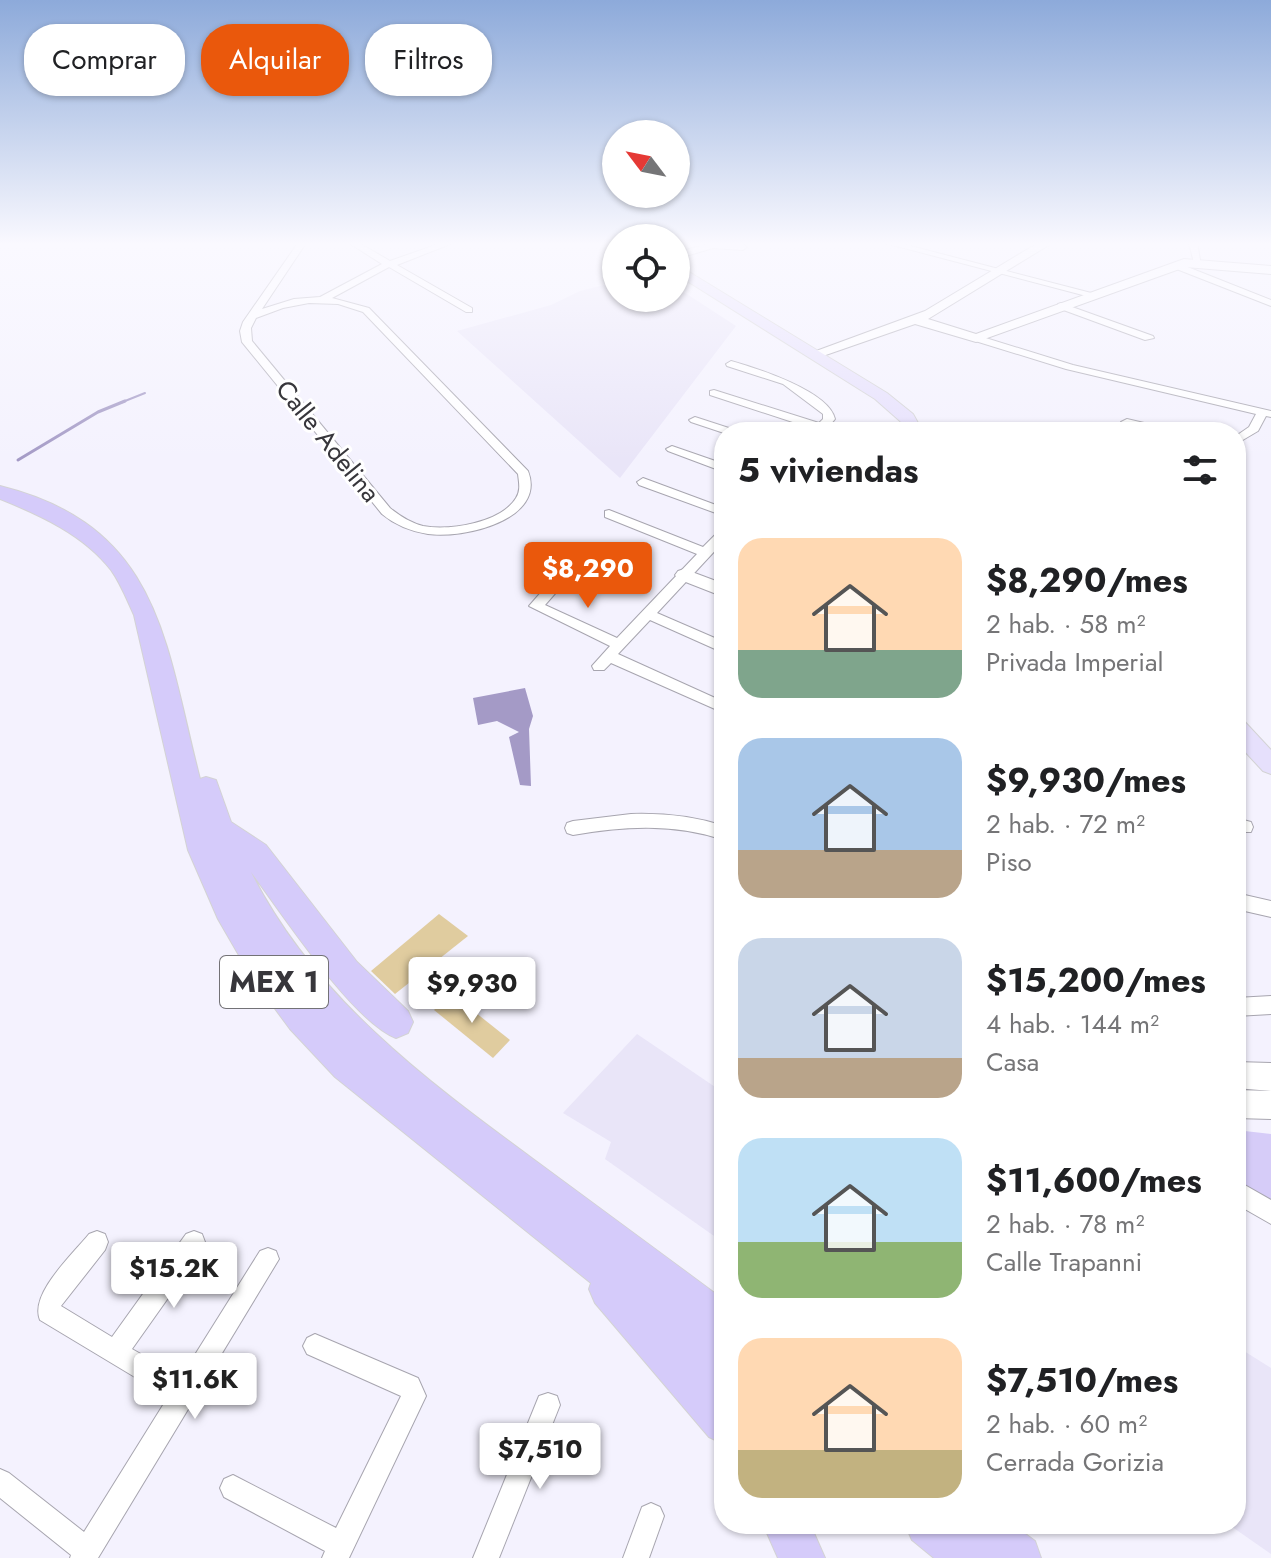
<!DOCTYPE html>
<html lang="es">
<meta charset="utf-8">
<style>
body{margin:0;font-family:Jost,sans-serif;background:#f6f6f6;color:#202124;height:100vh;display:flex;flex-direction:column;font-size:30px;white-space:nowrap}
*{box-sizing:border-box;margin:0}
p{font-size:26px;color:#757577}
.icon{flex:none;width:44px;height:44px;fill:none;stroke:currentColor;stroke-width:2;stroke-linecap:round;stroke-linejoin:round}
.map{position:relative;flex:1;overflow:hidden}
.details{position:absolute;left:714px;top:422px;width:532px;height:1112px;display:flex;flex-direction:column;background:#fff;border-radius:32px;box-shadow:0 2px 6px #0004}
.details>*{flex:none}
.top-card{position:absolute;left:24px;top:24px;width:570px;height:72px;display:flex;gap:16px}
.needle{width:52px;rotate:302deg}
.controls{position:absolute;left:602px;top:120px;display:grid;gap:16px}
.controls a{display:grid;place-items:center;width:88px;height:88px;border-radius:50%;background:#fff;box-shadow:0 2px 6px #0004;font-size:40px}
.price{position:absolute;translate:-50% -68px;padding:0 18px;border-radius:8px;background:#fff;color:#222;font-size:26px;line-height:52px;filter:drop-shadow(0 2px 4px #0008)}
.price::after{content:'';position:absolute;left:50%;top:48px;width:24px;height:18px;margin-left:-12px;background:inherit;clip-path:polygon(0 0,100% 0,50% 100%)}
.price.on{background:#ea580c;color:#fff}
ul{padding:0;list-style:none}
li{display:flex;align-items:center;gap:24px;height:200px;padding:0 24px}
li span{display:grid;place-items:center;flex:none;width:224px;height:160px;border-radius:24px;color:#555}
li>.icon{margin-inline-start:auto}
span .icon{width:96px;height:96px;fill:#fffc;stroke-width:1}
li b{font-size:34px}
h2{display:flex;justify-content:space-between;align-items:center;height:96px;padding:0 24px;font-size:34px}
.pill{padding:0 28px;border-radius:32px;background:#fff;box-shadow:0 2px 6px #0004;font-size:28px;line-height:72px}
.pill.on{background:#ea580c;color:#fff}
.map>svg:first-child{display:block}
</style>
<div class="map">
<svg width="1271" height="1558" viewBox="0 0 1271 1558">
<rect width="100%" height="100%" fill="#f4f2fe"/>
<!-- built -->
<g fill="#e9e5f8">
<path d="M616,282v16h60v-11l60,39 -116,152 -163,-147 94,-26 29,-14z"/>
<path d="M637,1034l87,59v150l-119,-84 6,-17 -48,-29z"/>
<path d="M1236,1346l35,22v186l-43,-30h8z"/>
</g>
<!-- green -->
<path fill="#d6ccf8" d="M1236,1130l35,4v79l-35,-23z"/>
<!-- water -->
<path fill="#a49ac6" d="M525,688l8,28 -4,13 2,57 -11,-1 -11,-48 10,-5 -22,-11 -19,4 -5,-27z"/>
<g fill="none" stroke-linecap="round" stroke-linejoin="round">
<!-- stream-far1 -->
<path stroke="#a49ac6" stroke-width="2" d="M120,403l25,-10"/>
<!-- stream -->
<path stroke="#a49ac6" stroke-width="3" d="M18,460l80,-48 27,-11"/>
</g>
<!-- building -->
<g fill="#e0cc9f">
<path d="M439,914l29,22 -73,58 -24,-23z"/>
<path d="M451,993l59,47 -17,18 -59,-48z"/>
</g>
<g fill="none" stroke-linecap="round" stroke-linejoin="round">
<defs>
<g id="street">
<path d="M298,243h8l-44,66 32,-10 26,-2 62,-33 -33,-21h10l31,18 51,-18h12l-56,22 75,43v4h-6l-77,-45 -57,31 37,10 159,163c19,49 -65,68 -100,63 -18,-3 -33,-9 -46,-20l-140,-172 -2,-11 3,-9zM309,303l29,1 25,8 155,162c1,9 3,16 -2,24 -15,25 -67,33 -93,28 -12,-3 -23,-10 -33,-18l-138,-167 -1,-13 5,-10 27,-10z"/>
<path d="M710,243l33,1 4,3 -4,3 -30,-2 -37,11v-6z"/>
<path d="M885,243h14l200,52 -5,3z"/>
<path d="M1189,243h8l4,22 -7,-2z"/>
<path d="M1174,264h6l91,36v6l-97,-38z"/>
<path d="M1061,303l92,33 1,2 -9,2 -87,-32v-4z"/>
<path d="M976,335l97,30 198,46v6l-5,-1 -8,15 -22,13v-8l13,-9 7,-13 -190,-45 -94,-29 -1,-2z"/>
<path d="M731,361c25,7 98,30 104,58l-11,13h-12l2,-3 -104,-34v-4l4,-1 105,33 4,-4v-5l-40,-30 -56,-18 -1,-2z"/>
<path d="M695,417l40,13 2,2 -13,1 -33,-11 -2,-2z"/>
<path d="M1127,419l47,11 2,2h-20l-33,-8 -2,-2z"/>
<path d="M672,446l52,18v8l-56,-21 -2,-2z"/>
<path d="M643,478l81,30v8l-85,-31 -2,-3z"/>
<path d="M609,510l94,37 17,-17 4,-1v12l-67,72 67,29v11l-74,-33 -32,34 106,48v11l-113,-50 -7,7h-10l-2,-4 18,-20 -81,-40 42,-48 21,-1 35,17 -7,4 -34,-14 -6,1 -35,40 72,33 80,-84 -92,-37v-6z"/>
<path d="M631,814c32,-1 62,2 93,12v14c-51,-17 -99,-14 -151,-5l-6,-2 -2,-5 2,-5 6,-2z"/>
<path d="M1236,818l15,4 2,5 -2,5h-15z"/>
<path d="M1236,893l35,8v16l-35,-8z"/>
<path d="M1271,996v18l-35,2v-18z"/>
<path d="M1236,1180l35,20v24l-35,-20z"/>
<path d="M97,1231l8,3 3,8 -3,8 -44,56 51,31 74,-103 8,-3 8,3 3,8 -3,8 -70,99 49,28 79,-126 8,-3 8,3 3,8 -181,299h-28l1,-3 -71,-57v-29l9,4 75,59 84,-135 -128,-77c-11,-26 33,-66 49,-86z"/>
<path d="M315,1334l103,44 8,18 -77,162h-27l3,-7 -101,-54 -4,-9 4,-9 9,-4 103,53 65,-132 -94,-42 -4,-8 4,-8z"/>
<path d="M548,1393l9,3 3,9 -61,153h-26l66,-162z"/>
<path d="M651,1503l9,4 4,9 -15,42h-26l19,-51z"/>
</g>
<g id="secondary">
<path d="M1038,243h14l-124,76 48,15 208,-75 87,7v8l-86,-7 -209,75 -61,-18 -95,33 -12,-3 117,-43z"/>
<path d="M684,569l40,15v13l-46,-18 -3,-4 3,-4z"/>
<path d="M1236,1062l35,1v28l-35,-3z"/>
<path d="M1236,1090l35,1v28l-35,-1z"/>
</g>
<g id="primary">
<path d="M676,264l211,129 26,21 10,18h-16l-7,-11 -25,-22 -199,-125z"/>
<path d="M1236,718l8,3 27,29v24l-8,-3 -27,-29z"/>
</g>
<g id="highway">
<path d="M0,486c161,40 165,157 200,293l6,-2 10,3 15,42 35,23 91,117 51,49 5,11 -5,11 -12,5c-44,-17 -114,-125 -145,-166 62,124 173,207 282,287 64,47 128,94 191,141v82l-10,-4 10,11v55l-15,-7 -114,-134 -6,-14 2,-6 -256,-206 -45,-48 -39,-53 -33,-57 -30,-69 -54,-235c-7,-15 -13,-31 -23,-45 -27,-35 -71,-55 -111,-71z"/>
<path d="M763,1524h47l15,34h-47z"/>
<path d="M905,1524h107l23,17 6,17h-107l-22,-18z"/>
</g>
</defs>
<!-- street casing -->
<use href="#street" stroke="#a7a5af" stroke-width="2"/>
<!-- secondary casing -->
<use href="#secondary" stroke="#a7a5af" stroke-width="2"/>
<!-- primary casing -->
<use href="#primary" stroke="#d3d3d4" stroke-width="2"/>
<!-- highway casing -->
<use href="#highway" stroke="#d3d3d4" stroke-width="2"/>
<!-- street -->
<use href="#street" fill="#fff" fill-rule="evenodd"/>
<!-- secondary -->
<use href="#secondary" fill="#fff" fill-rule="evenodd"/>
<!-- primary -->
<use href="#primary" fill="#e6e0fc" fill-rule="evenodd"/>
<!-- highway -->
<use href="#highway" fill="#d5cbfa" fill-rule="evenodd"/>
</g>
<!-- sky -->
<linearGradient id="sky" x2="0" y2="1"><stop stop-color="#8daada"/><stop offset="0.53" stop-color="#faf9ff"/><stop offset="1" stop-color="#faf9ff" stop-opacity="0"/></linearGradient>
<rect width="1271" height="461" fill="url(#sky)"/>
<g text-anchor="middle" stroke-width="6" stroke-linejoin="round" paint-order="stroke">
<!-- far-street labels -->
<g font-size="26" fill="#37363b" stroke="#fff">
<text transform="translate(328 441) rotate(51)" y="9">Calle Adelina</text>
</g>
<!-- shield labels -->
<rect fill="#fff" stroke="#737276" stroke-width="2" x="220" y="956" width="108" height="52" rx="6"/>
<g font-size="30" font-weight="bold" fill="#37363b">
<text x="274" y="992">MEX 1</text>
</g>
</g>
</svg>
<div class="controls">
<a><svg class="needle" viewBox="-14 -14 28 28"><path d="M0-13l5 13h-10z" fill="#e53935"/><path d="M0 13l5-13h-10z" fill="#757577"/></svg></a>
<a><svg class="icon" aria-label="locate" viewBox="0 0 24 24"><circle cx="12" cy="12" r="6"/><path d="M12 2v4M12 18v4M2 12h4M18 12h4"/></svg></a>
</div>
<b class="price on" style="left:588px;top:610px">$8,290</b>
<b class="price" style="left:472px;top:1025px">$9,930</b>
<b class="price" style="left:174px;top:1310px">$15.2K</b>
<b class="price" style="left:195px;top:1421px">$11.6K</b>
<b class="price" style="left:540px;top:1491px">$7,510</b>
<div class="top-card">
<a class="pill">Comprar</a>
<a class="pill on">Alquilar</a>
<a class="pill">Filtros</a>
</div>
<section class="details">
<h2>5 viviendas<svg class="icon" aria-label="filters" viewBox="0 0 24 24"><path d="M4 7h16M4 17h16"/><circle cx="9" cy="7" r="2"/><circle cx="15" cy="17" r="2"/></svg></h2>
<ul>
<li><span style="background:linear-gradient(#ffd9b3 70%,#7fa58c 0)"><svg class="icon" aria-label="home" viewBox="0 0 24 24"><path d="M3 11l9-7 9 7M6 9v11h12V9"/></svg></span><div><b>$8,290/mes</b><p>2 hab. · 58 m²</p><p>Privada Imperial</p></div></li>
<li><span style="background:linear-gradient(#a9c7e8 70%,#b9a48a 0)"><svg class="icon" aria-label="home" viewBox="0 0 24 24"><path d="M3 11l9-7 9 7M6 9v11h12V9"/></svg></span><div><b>$9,930/mes</b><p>2 hab. · 72 m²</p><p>Piso</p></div></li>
<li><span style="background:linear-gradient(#c9d6e8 75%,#b9a48a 0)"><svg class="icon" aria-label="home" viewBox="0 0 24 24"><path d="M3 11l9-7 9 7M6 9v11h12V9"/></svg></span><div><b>$15,200/mes</b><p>4 hab. · 144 m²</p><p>Casa</p></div></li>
<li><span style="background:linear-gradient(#bfe0f5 65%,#8fb573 0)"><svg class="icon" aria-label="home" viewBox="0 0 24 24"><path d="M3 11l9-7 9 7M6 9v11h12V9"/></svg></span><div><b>$11,600/mes</b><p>2 hab. · 78 m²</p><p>Calle Trapanni</p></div></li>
<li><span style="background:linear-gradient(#ffd9b3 70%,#c2b280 0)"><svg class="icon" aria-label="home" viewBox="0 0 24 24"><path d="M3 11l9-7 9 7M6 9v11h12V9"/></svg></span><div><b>$7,510/mes</b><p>2 hab. · 60 m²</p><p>Cerrada Gorizia</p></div></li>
</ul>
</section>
</div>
